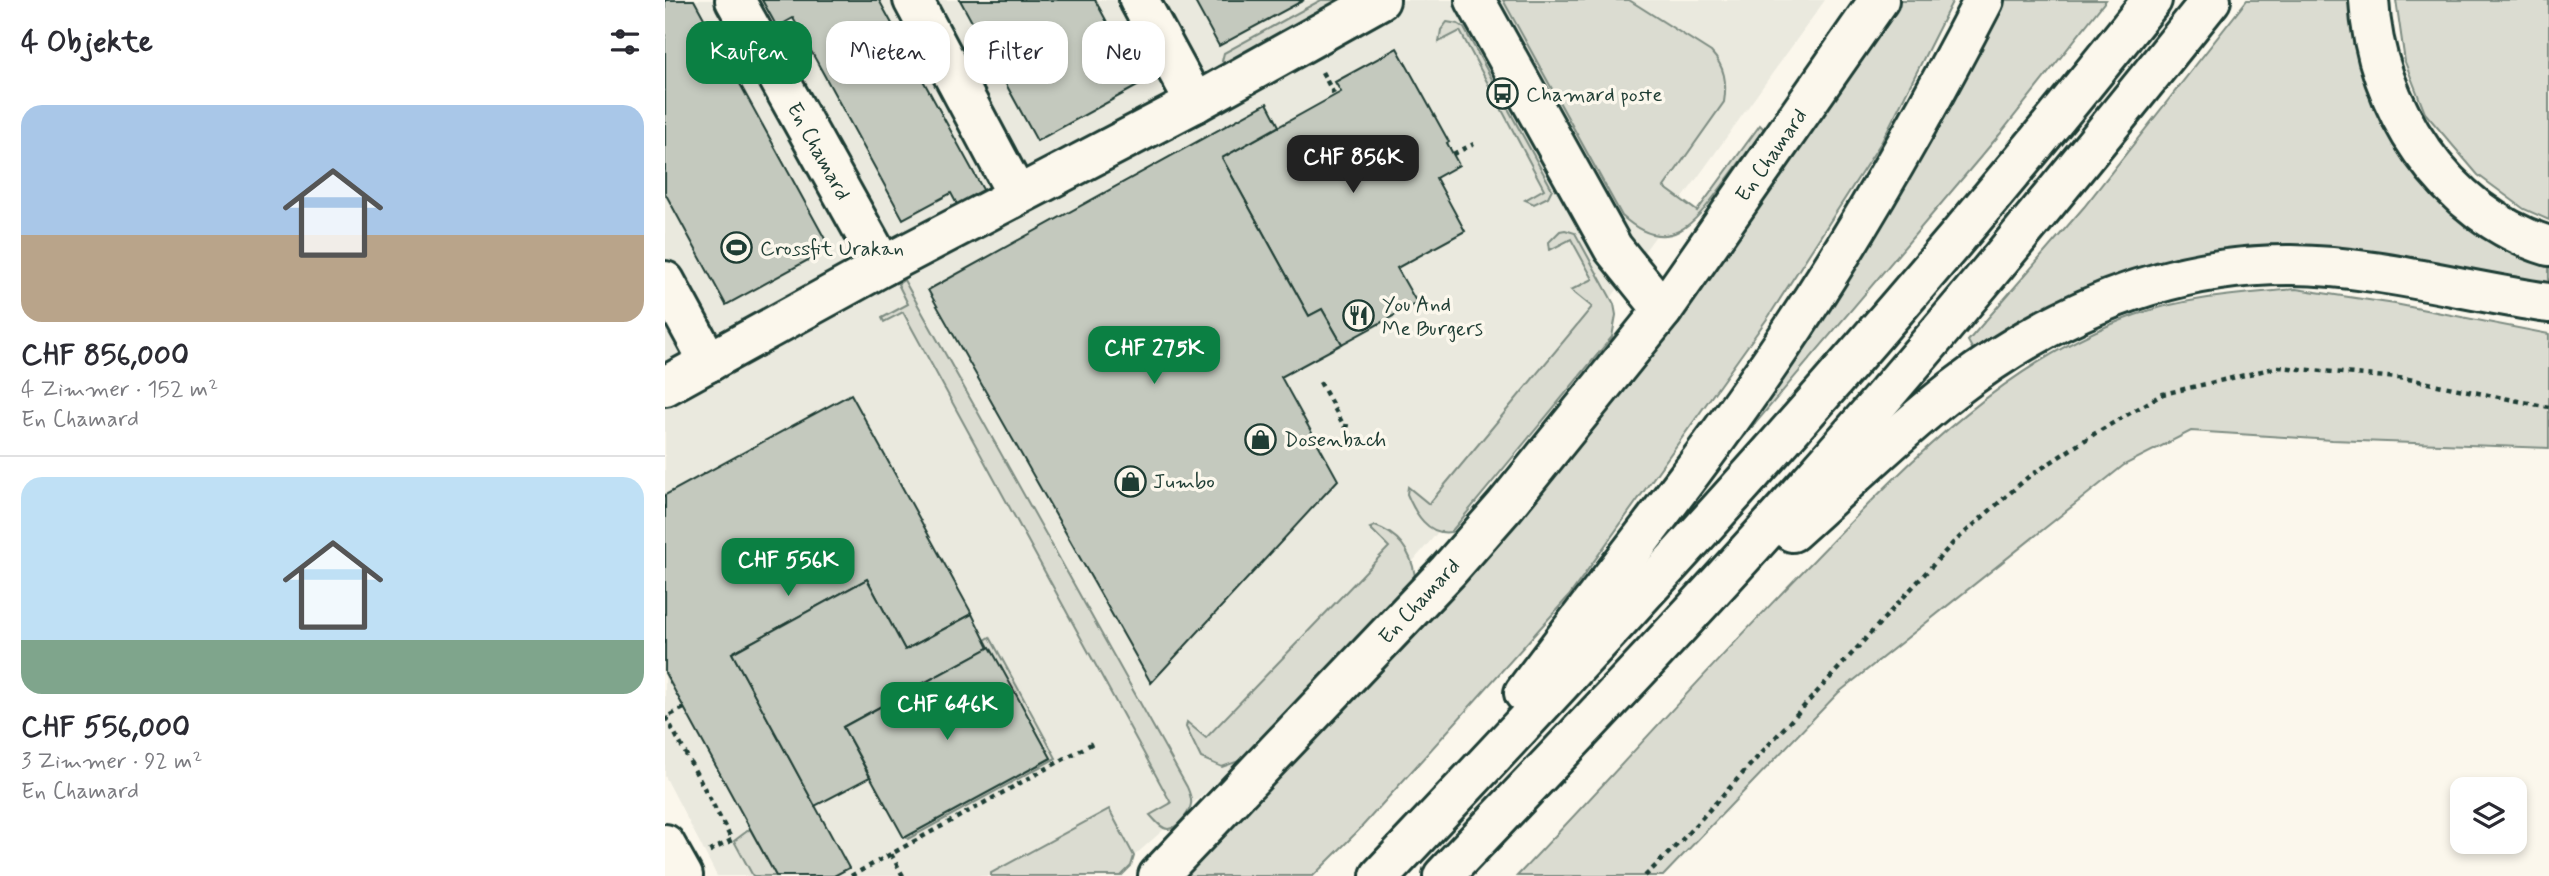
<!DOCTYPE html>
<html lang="de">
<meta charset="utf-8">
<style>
body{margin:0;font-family:Mynerve,sans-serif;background:#f7f7f7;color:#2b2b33;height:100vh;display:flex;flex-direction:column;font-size:26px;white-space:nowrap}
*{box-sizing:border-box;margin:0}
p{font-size:23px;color:#7c7c81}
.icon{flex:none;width:38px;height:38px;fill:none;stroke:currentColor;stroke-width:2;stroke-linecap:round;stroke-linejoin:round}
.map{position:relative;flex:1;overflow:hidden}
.details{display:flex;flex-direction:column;background:#fff;width:665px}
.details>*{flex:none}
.banner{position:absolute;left:21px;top:21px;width:665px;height:63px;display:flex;gap:14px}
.buttons{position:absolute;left:1785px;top:777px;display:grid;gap:14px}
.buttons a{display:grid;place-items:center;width:77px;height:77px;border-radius:14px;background:#fff;box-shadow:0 4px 10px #0003;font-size:35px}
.price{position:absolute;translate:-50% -60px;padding:0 16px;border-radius:14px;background:#0b8043;color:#fff;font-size:23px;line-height:46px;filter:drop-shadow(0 2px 4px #0008)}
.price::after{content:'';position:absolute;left:50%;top:42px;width:21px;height:16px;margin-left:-10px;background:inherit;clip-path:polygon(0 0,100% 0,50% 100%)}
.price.on{background:#222;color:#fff}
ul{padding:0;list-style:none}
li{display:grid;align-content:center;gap:14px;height:371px;padding:0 21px}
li+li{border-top:2px solid #e1e1e2}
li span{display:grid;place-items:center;height:217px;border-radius:21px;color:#555}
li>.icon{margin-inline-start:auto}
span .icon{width:126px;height:126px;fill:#fffc;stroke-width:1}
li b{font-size:30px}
h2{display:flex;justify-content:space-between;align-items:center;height:84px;padding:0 21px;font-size:30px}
.chip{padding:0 24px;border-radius:21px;background:#fff;box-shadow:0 4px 10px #0003;font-size:24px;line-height:63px}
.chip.on{background:#0b8043;color:#fff}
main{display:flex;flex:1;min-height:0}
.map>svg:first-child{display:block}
</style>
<main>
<section class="details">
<h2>4 Objekte<svg class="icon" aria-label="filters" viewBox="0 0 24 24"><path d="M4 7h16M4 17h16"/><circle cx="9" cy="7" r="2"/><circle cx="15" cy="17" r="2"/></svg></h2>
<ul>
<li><span style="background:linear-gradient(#a9c7e8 60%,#b9a48a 0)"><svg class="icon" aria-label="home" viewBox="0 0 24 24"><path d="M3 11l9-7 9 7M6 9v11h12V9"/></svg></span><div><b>CHF 856,000</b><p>4 Zimmer · 152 m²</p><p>En Chamard</p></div></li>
<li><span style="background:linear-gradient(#bfe0f5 75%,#7fa58c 0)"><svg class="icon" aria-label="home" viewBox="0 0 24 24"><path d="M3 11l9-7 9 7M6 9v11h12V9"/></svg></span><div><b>CHF 556,000</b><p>3 Zimmer · 92 m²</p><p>En Chamard</p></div></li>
</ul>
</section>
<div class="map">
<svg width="1884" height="876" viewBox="0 0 1884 876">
<rect width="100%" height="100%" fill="#fbf7ec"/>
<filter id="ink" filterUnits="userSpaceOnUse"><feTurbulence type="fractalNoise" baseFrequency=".0143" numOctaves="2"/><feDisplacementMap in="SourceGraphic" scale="14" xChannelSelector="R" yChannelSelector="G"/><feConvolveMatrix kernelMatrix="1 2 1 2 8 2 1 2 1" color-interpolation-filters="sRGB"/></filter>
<g filter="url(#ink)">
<!-- built -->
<path fill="#eae9de" d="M0,0h1160l-356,496 -227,264 -108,96 -26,-47 -116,64 -1,3h-274l-52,-100z"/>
<!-- green -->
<g fill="#dbdcd1" stroke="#7d8c82" stroke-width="2">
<path d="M656,0h22l-117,64 -4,-3 2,-8z"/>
<path d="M838,0h126l82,52c14,15 16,30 13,50l-60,85 33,24 63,-86 4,4c-14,19 -28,38 -42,57 -28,38 -54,72 -100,30z"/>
<path d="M1234,0h54l-71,141 -113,175 -200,280 -211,235 -45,45h-136l501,-564z"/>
<path d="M1331,0h110l-106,134 -268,317 -9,2z"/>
<path d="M1582,0h110l42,140 150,116v27l-144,-23 -112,-10 -312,103 -8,-3 -5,-9 116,-134z"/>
<path d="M1731,0h153v220l-25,-11 -46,-34 -53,-62 -20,-51z"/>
<path d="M782,22l11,2 6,4 88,161 -4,8 -14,7 -9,-4 19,-11 -84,-158 -21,11 2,-12z"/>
<path d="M900,230l10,3 39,71 2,11 -4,22 -161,195c-23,4 -36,-19 -44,-38l1,-7 21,17 163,-197 -21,-17 22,-11 -22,-40 -21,11 -1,-8 11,-11z"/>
<path d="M239,280l283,507c2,5 5,11 4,17 -1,8 -14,25 -23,25 -7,0 -13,-9 -18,-14l21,-12 -268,-491 -19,10 -2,-4 26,-14 -10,-20z"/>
<path d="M1631,289l99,15 154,30v114l-217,-8 -141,-9 -67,34 -286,228 -175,183h-146c100,-104 195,-213 297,-316 95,-98 188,-197 321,-245 50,-18 108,-21 161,-26z"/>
<path d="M710,526c24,8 36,25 40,50l-173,184 -20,7 -21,-9 -15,-31 1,-5 19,16 183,-191 -19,-19z"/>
<path d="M325,637l66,121 -148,81 -2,-2 145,-79 -66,-118z"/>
<path d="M444,809l25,47 -3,10 -10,10h-130v-3z"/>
<path d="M85,829l26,47h-23l-19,-35z"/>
</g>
<!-- building -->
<g fill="#c4c9be" stroke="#1f3d34" stroke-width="2">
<path d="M0,0h29l136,248 -104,57 -61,-112z"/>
<path d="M97,0h117l107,195 -26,15 -9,-17 -48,26 -110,-201 -16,9z"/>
<path d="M295,0h135l46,84 -104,57z"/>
<path d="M529,0h110l-85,46z"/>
<path d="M732,48l52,94 -2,1 12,22 -23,13 29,53 -68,37 20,35 -75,41 -20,-35 -13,7 -87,-158 119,-66 -6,-10z"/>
<path d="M602,103l12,23 -57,32 87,158 13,-7 20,35 -61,33 57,103 -187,203 -223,-393z"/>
<path d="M186,394l121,220 -67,36 -38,-71 -135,74 117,215 -15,8h-58l-111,-203v-178z"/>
<path d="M202,579l38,71 67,-36 17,34 -146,79 27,50 -55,29 -83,-153z"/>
<path d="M325,647l61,111 -147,80 -61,-111z"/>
</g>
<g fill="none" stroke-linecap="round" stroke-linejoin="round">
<defs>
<g id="minor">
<path d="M70,0l148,266"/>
<path d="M248,0l104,195"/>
<path d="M474,0l56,103"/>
<path d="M810,0l138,248 50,62"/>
<path d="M0,281l44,81"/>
<path d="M0,386l218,-120 312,-163 185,-103"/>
<path d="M0,844l18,32"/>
<path d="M493,876l290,-305 57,-65 158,-196 216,-310"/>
</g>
<g id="highway">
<path d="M1704,0c5,105 76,215 180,246"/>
<path d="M1127,532c53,-47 104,-98 159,-141 100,-77 214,-127 341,-126 86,1 172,26 257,38"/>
<path d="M859,693c83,-112 172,-221 250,-336 78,-114 147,-235 210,-357"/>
<path d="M715,876c268,-282 530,-571 772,-876"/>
<path d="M778,876c105,-110 210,-220 312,-333 159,-176 309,-359 456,-543"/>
</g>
</defs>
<!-- minor casing -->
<use href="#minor" stroke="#1f3d34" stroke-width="44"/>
<!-- highway casing -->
<use href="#highway" stroke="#1f3d34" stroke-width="44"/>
<!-- path -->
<g stroke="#1f3d34" stroke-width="4.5" stroke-dasharray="5 5" stroke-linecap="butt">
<path d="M657,72l13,24"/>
<path d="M788,154l21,-10"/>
<path d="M655,382l24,44 8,1"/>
<path d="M19,708l-18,9 66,123 -24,12"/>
<path d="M226,854l12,22"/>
<path d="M186,876l242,-133"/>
<path d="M980,876l35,-34 273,-299 74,-65 67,-44 69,-40 116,-27 129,12 141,28"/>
</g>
<!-- minor -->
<use href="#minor" stroke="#fbf7ec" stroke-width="38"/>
<!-- highway -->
<use href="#highway" stroke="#fbf7ec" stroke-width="38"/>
</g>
</g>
<!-- icons -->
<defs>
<symbol id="bus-ring" viewBox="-11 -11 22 22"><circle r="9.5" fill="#fbf7ec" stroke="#1f3d34" stroke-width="1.5"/><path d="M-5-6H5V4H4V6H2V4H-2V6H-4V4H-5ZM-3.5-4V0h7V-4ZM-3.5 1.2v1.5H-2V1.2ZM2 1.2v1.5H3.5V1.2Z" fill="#1f3d34"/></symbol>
<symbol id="stadium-ring" viewBox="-11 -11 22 22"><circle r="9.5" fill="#fbf7ec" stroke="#1f3d34" stroke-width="1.5"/><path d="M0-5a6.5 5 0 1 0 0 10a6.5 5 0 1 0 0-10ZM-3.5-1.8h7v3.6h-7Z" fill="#1f3d34"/></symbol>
<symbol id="restaurant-ring" viewBox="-11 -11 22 22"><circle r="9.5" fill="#fbf7ec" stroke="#1f3d34" stroke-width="1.5"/><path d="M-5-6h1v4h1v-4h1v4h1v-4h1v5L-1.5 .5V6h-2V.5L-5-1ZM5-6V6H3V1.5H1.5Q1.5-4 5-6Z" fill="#1f3d34"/></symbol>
<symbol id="shop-ring" viewBox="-11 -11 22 22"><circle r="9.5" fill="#fbf7ec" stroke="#1f3d34" stroke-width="1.5"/><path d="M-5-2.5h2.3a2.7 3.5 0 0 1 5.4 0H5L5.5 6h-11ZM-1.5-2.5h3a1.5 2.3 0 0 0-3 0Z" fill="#1f3d34"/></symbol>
</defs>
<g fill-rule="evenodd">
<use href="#bus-ring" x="820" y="76" width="35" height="35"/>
<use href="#stadium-ring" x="54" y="230" width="35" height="35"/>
<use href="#restaurant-ring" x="676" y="298" width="35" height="35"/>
<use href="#shop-ring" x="578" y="422" width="35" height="35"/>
<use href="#shop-ring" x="448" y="464" width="35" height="35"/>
</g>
<g text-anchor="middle" stroke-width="7" stroke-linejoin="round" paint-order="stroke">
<!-- poi labels -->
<g font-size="21" fill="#1f3d34" stroke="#fbf7ec" text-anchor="start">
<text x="861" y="101">Chamard poste</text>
<text x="95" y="255">Crossfit Urakan</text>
<text x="717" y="311">You And<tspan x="717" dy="24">Me Burgers</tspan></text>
<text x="619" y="446">Dosenbach</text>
<text x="488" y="488">Jumbo</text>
</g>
<!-- street labels -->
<g font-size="21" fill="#1f3d34" stroke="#fbf7ec">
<text transform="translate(154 151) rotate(61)" y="7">En Chamard</text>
<text transform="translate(1106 155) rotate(-55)" y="7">En Chamard</text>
<text transform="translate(754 601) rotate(-47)" y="7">En Chamard</text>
</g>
</g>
</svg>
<div class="buttons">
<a><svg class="icon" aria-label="layers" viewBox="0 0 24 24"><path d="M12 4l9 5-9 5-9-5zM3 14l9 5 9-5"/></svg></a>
</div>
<b class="price on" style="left:688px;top:195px">CHF 856K</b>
<b class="price" style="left:489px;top:386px">CHF 275K</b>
<b class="price" style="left:123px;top:598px">CHF 556K</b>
<b class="price" style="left:282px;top:742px">CHF 646K</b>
<div class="banner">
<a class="chip on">Kaufen</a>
<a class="chip">Mieten</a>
<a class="chip">Filter</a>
<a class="chip">Neu</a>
</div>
</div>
</main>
